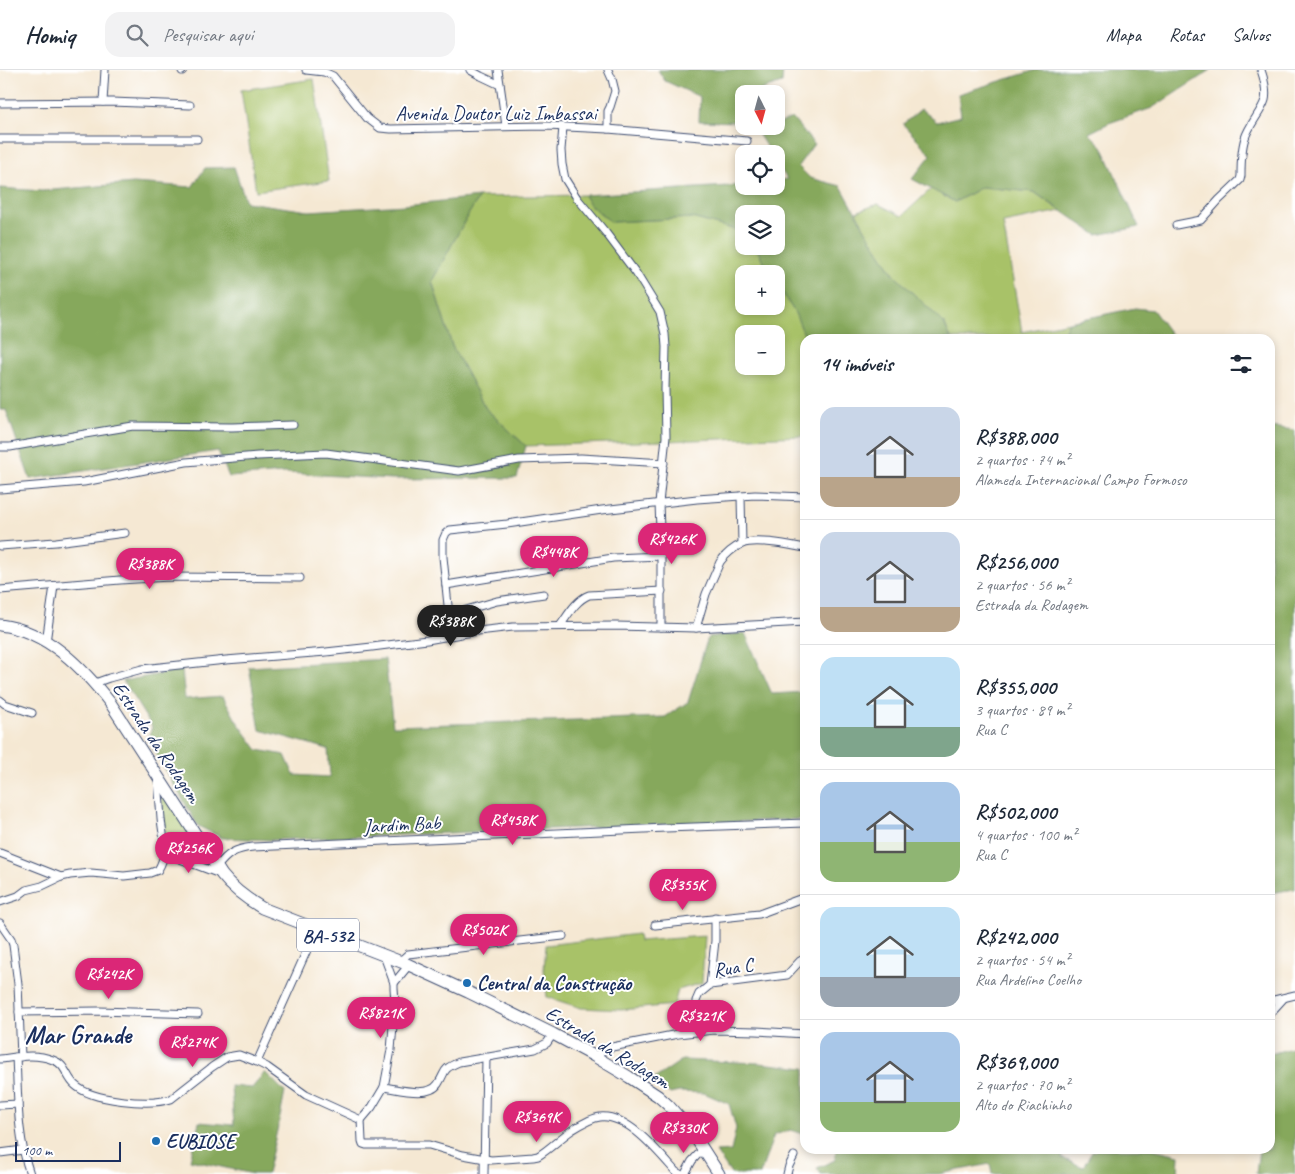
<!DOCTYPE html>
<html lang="pt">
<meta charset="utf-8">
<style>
body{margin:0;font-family:Caveat,sans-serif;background:#f2f2f3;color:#1f2937;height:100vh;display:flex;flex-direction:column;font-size:19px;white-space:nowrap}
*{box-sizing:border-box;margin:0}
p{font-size:16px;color:#747a83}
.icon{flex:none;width:28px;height:28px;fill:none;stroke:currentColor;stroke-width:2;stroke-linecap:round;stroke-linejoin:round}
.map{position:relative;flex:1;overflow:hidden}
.side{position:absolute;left:800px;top:264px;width:475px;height:820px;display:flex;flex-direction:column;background:#fff;border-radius:15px;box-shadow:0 2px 8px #0003}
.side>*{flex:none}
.needle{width:32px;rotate:174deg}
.tools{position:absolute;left:735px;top:15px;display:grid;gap:10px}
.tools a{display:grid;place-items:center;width:50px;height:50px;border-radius:10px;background:#fff;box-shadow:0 2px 8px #0003;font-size:25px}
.scale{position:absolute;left:15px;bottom:12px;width:106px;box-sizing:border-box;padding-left:5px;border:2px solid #1b2f5e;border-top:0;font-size:14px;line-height:18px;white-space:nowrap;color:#1b2f5e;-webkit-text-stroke:4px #fff;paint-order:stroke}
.price{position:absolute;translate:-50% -42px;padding:0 11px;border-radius:18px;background:#db2777;color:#fff;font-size:16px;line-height:32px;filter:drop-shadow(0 1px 2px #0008)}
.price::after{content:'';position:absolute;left:50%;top:30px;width:15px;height:11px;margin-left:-8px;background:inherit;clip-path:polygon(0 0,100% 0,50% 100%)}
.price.current{background:#222;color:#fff}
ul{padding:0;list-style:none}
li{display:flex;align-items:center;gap:15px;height:125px;padding:0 20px}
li+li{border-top:1px solid #e0e1e3}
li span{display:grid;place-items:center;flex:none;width:140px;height:100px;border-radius:15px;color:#555}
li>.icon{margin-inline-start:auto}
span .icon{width:60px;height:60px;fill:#fffc;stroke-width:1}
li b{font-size:21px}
h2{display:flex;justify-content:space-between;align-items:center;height:60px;padding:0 20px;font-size:21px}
header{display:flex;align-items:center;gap:30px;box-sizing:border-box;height:70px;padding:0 25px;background:#fff;border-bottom:1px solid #e0e1e3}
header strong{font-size:24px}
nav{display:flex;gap:28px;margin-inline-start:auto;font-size:18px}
.search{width:350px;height:45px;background:#f2f2f3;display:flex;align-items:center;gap:12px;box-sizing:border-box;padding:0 18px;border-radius:15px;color:#747a83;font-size:19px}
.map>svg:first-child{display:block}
</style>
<header>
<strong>Homiq</strong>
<div class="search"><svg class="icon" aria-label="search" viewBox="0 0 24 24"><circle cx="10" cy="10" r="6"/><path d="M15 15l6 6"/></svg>Pesquisar aqui</div>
<nav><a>Mapa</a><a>Rotas</a><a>Salvos</a></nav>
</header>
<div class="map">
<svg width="1295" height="1104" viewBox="0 0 1295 1104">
<rect width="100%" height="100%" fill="#fff"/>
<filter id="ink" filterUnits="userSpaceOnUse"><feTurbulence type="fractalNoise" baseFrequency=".02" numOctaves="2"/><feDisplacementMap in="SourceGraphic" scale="10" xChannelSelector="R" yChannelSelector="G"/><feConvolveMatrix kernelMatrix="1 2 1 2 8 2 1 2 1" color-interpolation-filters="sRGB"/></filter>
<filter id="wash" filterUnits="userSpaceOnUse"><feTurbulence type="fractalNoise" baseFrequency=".0096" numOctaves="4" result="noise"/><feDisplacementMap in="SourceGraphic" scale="20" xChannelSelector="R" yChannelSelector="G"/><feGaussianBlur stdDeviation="1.12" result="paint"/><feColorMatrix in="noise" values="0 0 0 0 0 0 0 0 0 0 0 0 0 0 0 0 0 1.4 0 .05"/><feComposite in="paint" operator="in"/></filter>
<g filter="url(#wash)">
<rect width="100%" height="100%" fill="#f5e8d3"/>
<!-- green -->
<g fill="#a8c268" stroke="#627863" fill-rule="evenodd">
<path d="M314,9l15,102 -73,10 -15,-101z"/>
<path d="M982,117l52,5 27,19 -58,12 19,109 47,-10 -9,17h-109l-7,-16 -49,-47 -29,-45 -10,-19 22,-8 24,12 29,-27 24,13z"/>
<path d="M584,125l5,9 22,18 81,-4 52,14v14h11l16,28h-27v32h32v-24l19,31 11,26 -1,97 -279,10 -40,-37 -34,-63 -20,-65 36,-66 11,-18zM744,264h32v32h-32z"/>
<path d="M165,724l41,65 -7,3 -30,-8 -5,-29 -3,-30z"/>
<path d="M638,864l1,7 66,-5 -3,47 -24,7 -4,15 -53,5 -40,-2 -34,-11 -3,-27 2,-25z"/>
</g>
<!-- forest -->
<g fill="#86a85c" stroke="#506c5d">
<path d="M658,0h125l-1,13 -19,6 -6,5h-13v13l-5,15 -40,-1 1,-24 -35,-16z"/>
<path d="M1036,0h175l-59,38 -43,15 -20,10 13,13 37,81 -42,8 -63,-43 -52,-5 -27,15 -43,-23 19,-24 -28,-31 18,-15 16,13 24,-6 -3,-22z"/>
<path d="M792,48l22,26 -16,22 12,12 31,8 25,45 29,45 49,47 7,16h-145l-11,-26 -19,-31v-8h-5l-16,-28h21v-32h-32v18l-52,-14 -81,4 -22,-18 -5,-9 160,-10v1h32v-5l11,-2 -11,-17v-8h-5l-14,-22 15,-6h4v-1z"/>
<path d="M234,97l12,35 63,9 96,-6 74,-8 -11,18 -36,66 20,65 34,63 40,37 -9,32 -125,1 -107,-6 -56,4 -11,-26 -188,28 -24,-69h-6v-222l42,3 91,-8 59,4 13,-19z"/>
<path d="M1135,238l18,2 21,29h-114l9,-17z"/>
<path d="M1270,357l25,3v459l-25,4z"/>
<path d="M745,563l27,61 33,-2v127l-534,21 -48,-2 -25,-12 -50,-86 4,-13 -29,-46 59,-11 3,29 38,-3 13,24 22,30 27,5 9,20 36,2 -2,-28 -68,-19 -11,-63 136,-8 8,67 272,-9 23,-15 20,-65z"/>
<path d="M1295,977v127h-39l3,-25h11v-95z"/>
<path d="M682,990l78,3 45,5v67l-14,-5 -17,5 -14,39h-29l-15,-22 15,-1 5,-23 -7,-24 -25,-11 -25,-1 -9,2 -16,-15z"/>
<path d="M265,1002l20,20c-5,28 -12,55 -18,82h-14l-63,-14 9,-38 35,3 -3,-39 21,2z"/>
<path d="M836,1079h229l-3,9 21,9 9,-15 6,-3h55l26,6 -1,19h-186l-2,-10 -51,10h-118l-4,-6 18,-8z"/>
</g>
</g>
<g filter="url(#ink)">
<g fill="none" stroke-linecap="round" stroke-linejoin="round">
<defs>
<g id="street">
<path d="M306,0l18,2 9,4 34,42 13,10 11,1 156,-3 61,3 139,12"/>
<path d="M470,0l11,6 19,9"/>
<path d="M498,0l8,56"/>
<path d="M608,0l4,9 3,12 -5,16 -2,4v18"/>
<path d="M182,1l1,-1"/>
<path d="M103,32l2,-32"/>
<path d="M0,33l112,-1 78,3"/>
<path d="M563,57l-2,23 1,14 3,15 12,19 29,35 30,40 24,39 5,22 1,13 -1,42 1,48 -7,66 2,53v71"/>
<path d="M0,69h197"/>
<path d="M1176,155l25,-5 18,-20 21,-20 1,-4c0,-12 0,-26 4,-38 4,-13 17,-27 20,-38 2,-8 -1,-22 -4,-30"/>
<path d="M0,377h10l75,-13 48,-8 99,1 61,-2"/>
<path d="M0,419l84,-7 102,-20 72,-6 68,-3 133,18 60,-11 62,-2 83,5"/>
<path d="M741,426l1,48"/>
<path d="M0,476l56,-4 69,-9"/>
<path d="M446,515l167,-27 48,-2"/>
<path d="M0,520l120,-10 49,-3 131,1"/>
<path d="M449,545l48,-14 47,-7"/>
<path d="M560,556c8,-11 16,-26 29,-31l73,-4"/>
<path d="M696,558l10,-34 14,-32c5,-7 14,-15 22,-18 14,-6 47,1 63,4"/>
<path d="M449,566v-21l-6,-58v-17l3,-7 4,-3 57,-6 95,-14 95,-11 58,-4 50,2"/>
<path d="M46,572l8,-56"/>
<path d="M95,613l14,-5 33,-9 84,-9 100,-8 46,-5 55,-7 51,-9 35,-4 103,-1 80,2 109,-6"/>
<path d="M0,630l5,4 27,9"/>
<path d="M0,783l61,24"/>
<path d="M164,783l56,21"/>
<path d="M217,797c11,-14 18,-18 36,-20l413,-19 139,-5"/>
<path d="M0,832l18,-6 8,-6 16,-4 19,-9 9,-2 21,-2 33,3 26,-3 8,-3c11,-18 5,-31 3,-51 -1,-13 -2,-26 -3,-40"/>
<path d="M0,853l11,16 2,6 5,39 3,73"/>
<path d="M655,855l104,-11 46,-17"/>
<path d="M399,892l9,-8 155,-18"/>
<path d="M394,913l15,-18"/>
<path d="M710,915l5,-44v-23"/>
<path d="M1270,931l25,-6"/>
<path d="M19,942l80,-1 99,3"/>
<path d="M1270,942l4,-3 10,-11"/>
<path d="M697,961l-1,-30 3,-7 11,-9 77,-10 13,-14 5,-3"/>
<path d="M594,986l10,-6 8,-3 66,-13 36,-4 42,1 49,3"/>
<path d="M16,987c2,39 1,80 14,117"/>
<path d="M0,989c18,-2 35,-6 53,1 13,4 13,17 22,25 17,16 75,21 96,14l41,-32 15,-10 12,-2 18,7 10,5 39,28 55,25"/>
<path d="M257,992l59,-132"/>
<path d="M384,1017c14,2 45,11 54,-3 9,-14 3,-14 21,-22l76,-13 12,-6 6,-9"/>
<path d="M0,1035l18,-1"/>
<path d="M361,1050l1,21 1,3 3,1h63l34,10 28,5 42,-3 5,-1c12,-7 22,-18 34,-26 8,-5 19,-12 28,-13 28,-3 59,36 76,55l4,2"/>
<path d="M361,1050l11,-13 12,-20 7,-37 4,-48 -1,-14v-5l-10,-27"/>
<path d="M0,1083l23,-3"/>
<path d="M484,1104l2,-117"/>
<path d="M685,1104l7,-13 11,-12"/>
<path d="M787,1104l2,-8 5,-10"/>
</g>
<path id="primary" d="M0,555c48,6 83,43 111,79l111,171c11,14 25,24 40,33l147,57 59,27 85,42 41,22 35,21 29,19 10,9 24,27 27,42"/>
</defs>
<!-- street casing -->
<use href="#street" stroke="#3c4b70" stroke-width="9"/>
<!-- primary casing -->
<use href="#primary" stroke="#3c4b70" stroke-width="13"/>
<!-- street -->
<use href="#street" stroke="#fff" stroke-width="7"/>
<!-- primary -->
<use href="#primary" stroke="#fff" stroke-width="11"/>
</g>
</g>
<!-- markers -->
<g fill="#1f6fb2" stroke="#fff" stroke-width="2">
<circle cx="467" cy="913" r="5"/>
<circle cx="156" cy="1071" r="5"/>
</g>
<g text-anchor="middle" stroke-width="4" stroke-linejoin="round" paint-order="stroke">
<!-- shield labels -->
<rect fill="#fff" stroke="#5f6d8e" stroke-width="1" x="297" y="848.5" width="62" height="33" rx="4"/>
<g font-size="19" font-weight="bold" fill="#1b2f5e">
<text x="328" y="872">BA-532</text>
</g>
<!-- street labels -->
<g font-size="20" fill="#1b2f5e" stroke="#fff">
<text x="496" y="50">Avenida Doutor Luiz Imbassai</text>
<text transform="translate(157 672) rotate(56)" y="7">Estrada da Rodagem</text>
<text transform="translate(402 754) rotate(-3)" y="7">Jardim Bab</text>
<text transform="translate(733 897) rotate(-9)" y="7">Rua C</text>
<text transform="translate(608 977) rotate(31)" y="7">Estrada da Rodagem</text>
</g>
<!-- poi labels -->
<g font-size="20" font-weight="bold" fill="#1b2f5e" stroke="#fff" text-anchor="start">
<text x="477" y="920">Central da Construção</text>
<text x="166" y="1078">EUBIOSE</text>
</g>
<!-- district labels -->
<g font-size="25" font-weight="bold" fill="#1b2f5e" stroke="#fff">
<text x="78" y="973">Mar Grande</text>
</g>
</g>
</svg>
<div class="tools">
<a><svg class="needle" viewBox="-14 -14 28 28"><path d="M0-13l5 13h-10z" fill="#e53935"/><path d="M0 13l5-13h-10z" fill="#747a83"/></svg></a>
<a><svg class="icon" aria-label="locate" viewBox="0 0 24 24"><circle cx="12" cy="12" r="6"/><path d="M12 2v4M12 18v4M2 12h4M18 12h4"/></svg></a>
<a><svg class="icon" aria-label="layers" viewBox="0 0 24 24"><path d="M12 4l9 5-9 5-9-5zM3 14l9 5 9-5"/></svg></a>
<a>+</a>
<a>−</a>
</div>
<div class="scale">100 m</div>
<b class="price" style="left:672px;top:495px">R$426K</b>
<b class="price" style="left:554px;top:508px">R$448K</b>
<b class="price" style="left:150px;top:520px">R$388K</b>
<b class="price current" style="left:451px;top:577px">R$388K</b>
<b class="price" style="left:513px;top:776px">R$458K</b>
<b class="price" style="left:189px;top:804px">R$256K</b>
<b class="price" style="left:683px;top:841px">R$355K</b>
<b class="price" style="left:484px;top:886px">R$502K</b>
<b class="price" style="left:109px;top:930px">R$242K</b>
<b class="price" style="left:381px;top:969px">R$821K</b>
<b class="price" style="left:701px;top:972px">R$321K</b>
<b class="price" style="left:193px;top:998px">R$274K</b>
<b class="price" style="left:537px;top:1073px">R$369K</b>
<b class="price" style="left:684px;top:1084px">R$330K</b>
<section class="side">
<h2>14 imóveis<svg class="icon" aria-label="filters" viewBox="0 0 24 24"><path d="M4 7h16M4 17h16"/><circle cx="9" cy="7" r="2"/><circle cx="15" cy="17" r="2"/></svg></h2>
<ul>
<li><span style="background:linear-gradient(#c9d6e8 70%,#b9a48a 0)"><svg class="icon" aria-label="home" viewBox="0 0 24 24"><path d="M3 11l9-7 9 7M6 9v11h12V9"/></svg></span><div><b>R$388,000</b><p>2 quartos · 74 m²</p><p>Alameda Internacional Campo Formoso</p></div></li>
<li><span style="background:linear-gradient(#c9d6e8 75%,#b9a48a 0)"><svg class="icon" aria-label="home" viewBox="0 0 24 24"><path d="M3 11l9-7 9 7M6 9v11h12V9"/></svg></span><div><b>R$256,000</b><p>2 quartos · 56 m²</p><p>Estrada da Rodagem</p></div></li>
<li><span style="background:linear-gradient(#bfe0f5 70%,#7fa58c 0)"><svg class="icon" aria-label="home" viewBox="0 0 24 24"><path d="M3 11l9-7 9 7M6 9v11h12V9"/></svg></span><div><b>R$355,000</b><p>3 quartos · 89 m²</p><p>Rua C</p></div></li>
<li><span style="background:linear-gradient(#a9c7e8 60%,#8fb573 0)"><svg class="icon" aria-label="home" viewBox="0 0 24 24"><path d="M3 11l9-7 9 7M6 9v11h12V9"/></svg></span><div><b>R$502,000</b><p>4 quartos · 100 m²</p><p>Rua C</p></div></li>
<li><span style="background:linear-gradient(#bfe0f5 70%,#9aa5b1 0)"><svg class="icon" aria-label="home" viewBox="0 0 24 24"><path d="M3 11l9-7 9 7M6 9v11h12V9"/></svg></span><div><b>R$242,000</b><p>2 quartos · 54 m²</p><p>Rua Ardelino Coelho</p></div></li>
<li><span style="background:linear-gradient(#a9c7e8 70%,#8fb573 0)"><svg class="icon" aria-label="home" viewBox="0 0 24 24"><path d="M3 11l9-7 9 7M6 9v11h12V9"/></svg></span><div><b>R$369,000</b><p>2 quartos · 70 m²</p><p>Alto do Riachinho</p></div></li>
</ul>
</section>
</div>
